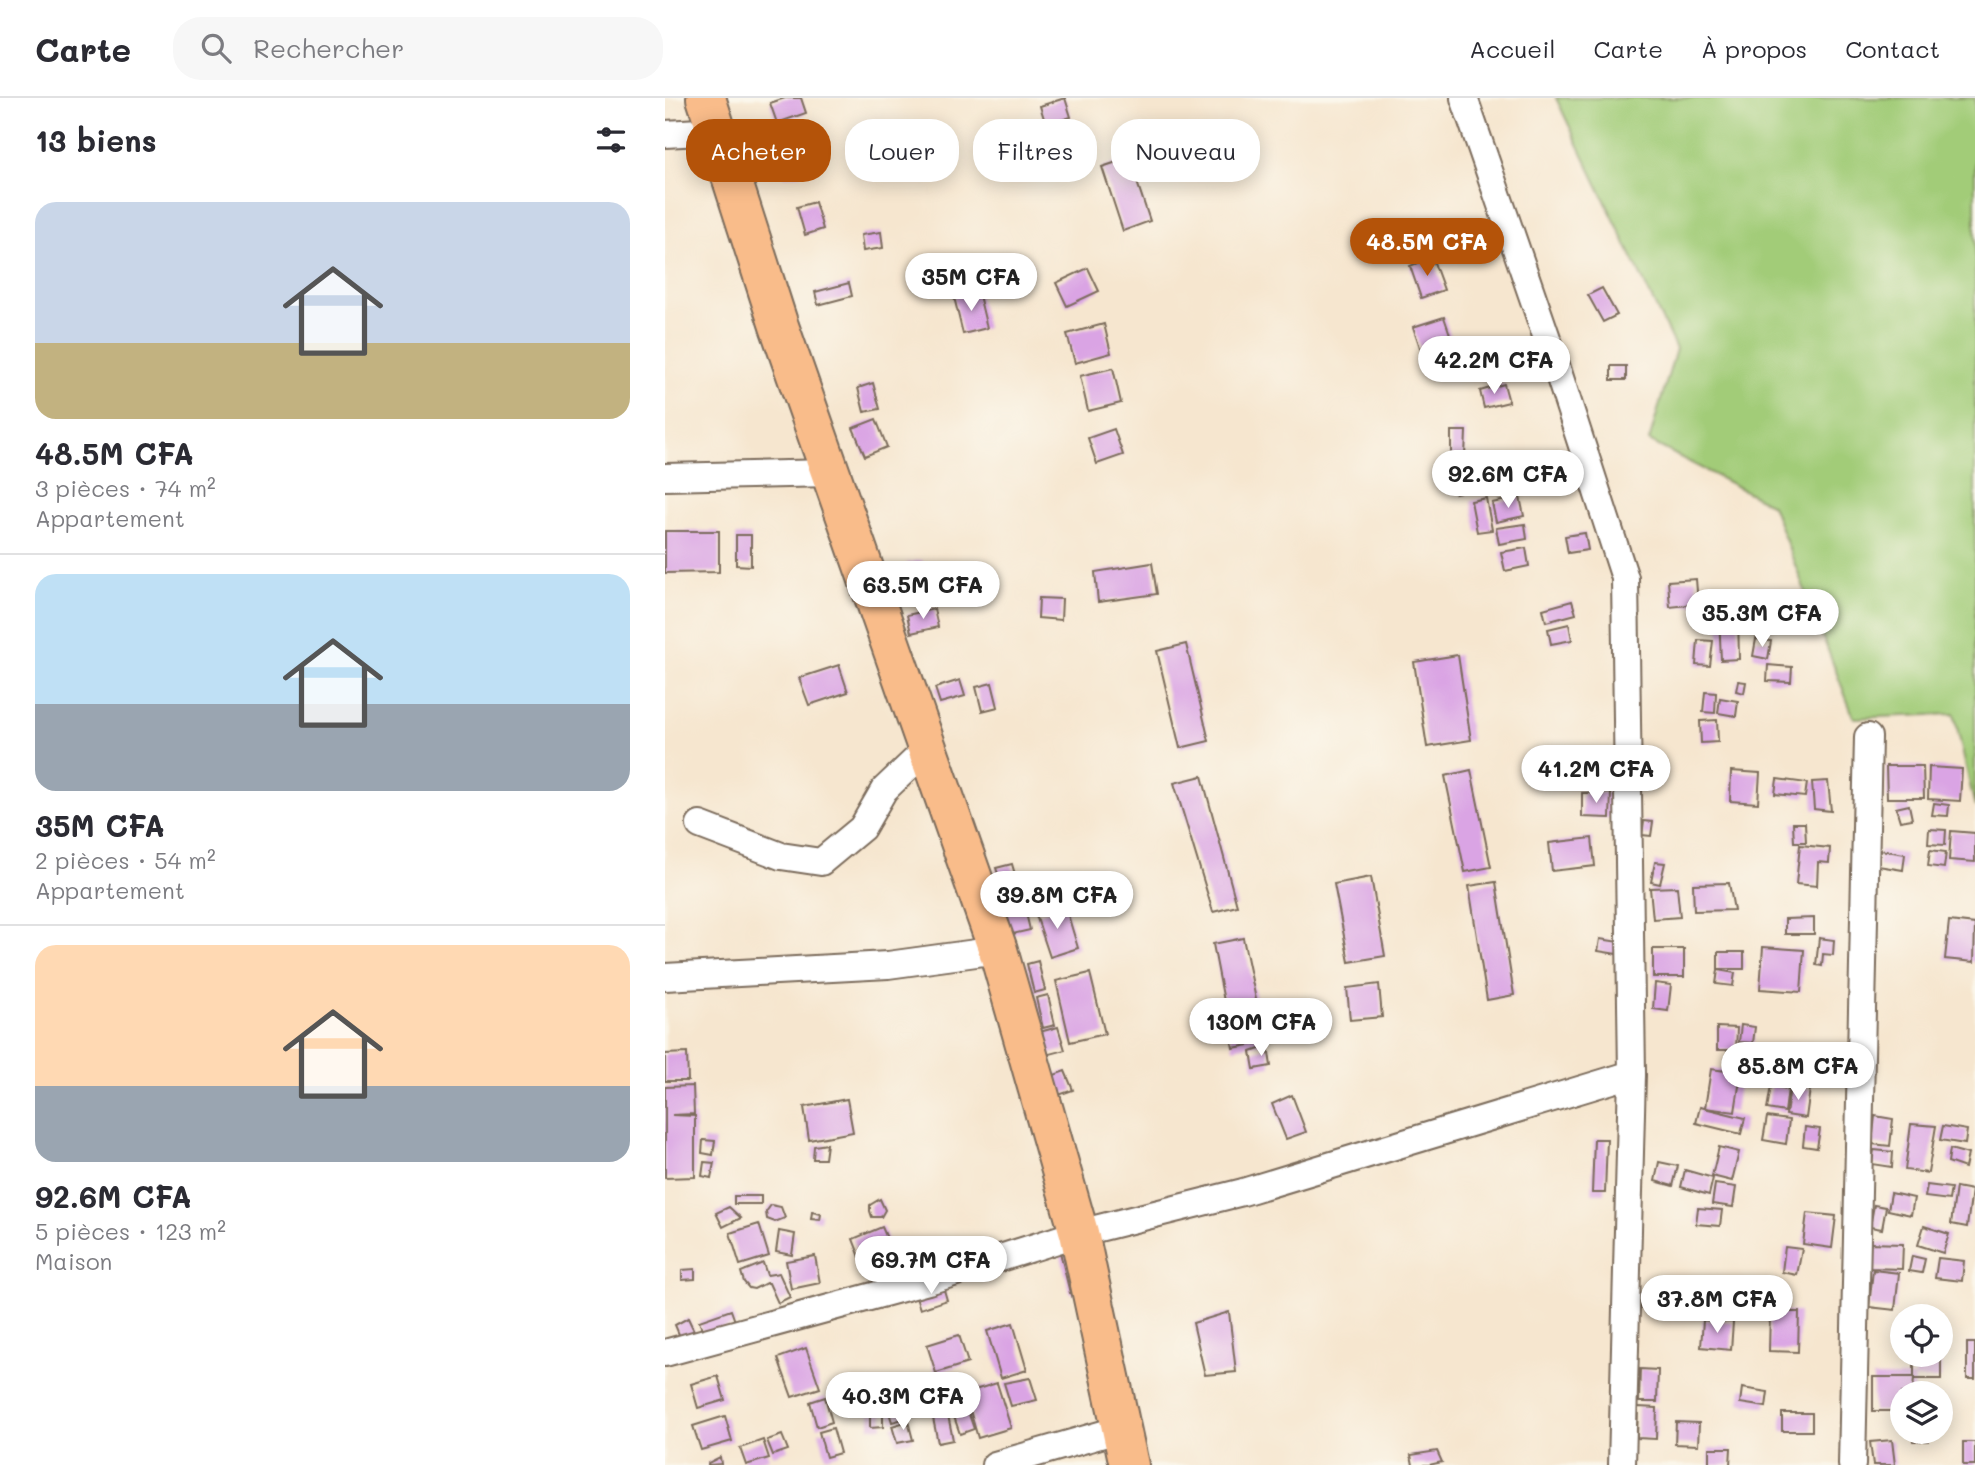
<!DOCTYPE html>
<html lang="fr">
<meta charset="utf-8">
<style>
body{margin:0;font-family:Mali,sans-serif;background:#f7f7f7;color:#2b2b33;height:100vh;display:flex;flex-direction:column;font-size:26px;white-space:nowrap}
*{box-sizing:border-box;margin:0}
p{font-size:23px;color:#7c7c81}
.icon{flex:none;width:38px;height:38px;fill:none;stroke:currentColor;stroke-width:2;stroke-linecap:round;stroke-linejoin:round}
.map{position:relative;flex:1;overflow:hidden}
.panel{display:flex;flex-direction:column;background:#fff;width:665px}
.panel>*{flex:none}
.hud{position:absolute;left:21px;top:21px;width:665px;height:63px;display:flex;gap:14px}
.buttons{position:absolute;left:1225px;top:1206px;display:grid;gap:14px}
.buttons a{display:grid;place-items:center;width:63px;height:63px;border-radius:50%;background:#fff;box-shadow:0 4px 18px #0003;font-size:35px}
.price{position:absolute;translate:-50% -60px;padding:0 16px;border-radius:24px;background:#fff;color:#222;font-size:23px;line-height:46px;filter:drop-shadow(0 2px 4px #0008)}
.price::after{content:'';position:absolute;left:50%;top:42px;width:21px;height:16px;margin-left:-10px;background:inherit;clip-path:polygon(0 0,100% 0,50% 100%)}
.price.on{background:#b45309;color:#fff}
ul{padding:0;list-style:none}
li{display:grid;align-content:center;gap:14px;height:371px;padding:0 35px}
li+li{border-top:2px solid #e1e1e2}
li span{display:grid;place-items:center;height:217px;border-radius:21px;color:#555}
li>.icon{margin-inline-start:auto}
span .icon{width:126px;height:126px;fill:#fffc;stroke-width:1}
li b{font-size:30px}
h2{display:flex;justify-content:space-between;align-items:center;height:84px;padding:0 35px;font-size:30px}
.chip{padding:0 24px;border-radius:28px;background:#fff;box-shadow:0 4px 18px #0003;font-size:24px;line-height:63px}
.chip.on{background:#b45309;color:#fff}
header{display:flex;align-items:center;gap:42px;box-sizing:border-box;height:98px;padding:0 35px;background:#fff;border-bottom:2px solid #e1e1e2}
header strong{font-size:33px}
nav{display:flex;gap:38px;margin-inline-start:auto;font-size:24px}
.search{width:490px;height:63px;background:#f7f7f7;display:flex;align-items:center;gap:18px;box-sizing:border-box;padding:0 24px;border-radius:28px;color:#7c7c81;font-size:26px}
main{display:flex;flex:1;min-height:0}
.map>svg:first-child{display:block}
</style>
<header>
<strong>Carte</strong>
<div class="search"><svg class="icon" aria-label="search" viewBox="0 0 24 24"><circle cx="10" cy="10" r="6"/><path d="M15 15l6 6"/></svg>Rechercher</div>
<nav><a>Accueil</a><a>Carte</a><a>À propos</a><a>Contact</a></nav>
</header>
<main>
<section class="panel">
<h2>13 biens<svg class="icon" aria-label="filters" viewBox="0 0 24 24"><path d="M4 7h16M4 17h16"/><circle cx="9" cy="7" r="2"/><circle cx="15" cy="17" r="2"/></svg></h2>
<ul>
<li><span style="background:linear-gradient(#c9d6e8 65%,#c2b280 0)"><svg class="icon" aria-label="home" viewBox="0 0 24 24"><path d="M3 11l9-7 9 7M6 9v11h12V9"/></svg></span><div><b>48.5M CFA</b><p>3 pièces · 74 m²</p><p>Appartement</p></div></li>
<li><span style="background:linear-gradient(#bfe0f5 60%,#9aa5b1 0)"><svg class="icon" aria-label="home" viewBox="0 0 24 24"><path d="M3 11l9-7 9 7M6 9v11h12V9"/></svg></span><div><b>35M CFA</b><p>2 pièces · 54 m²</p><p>Appartement</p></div></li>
<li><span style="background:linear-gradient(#ffd9b3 65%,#9aa5b1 0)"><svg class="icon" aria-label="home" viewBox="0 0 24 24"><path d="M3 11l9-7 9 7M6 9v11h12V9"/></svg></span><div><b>92.6M CFA</b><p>5 pièces · 123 m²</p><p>Maison</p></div></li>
</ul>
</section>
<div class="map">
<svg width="1310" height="1367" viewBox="0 0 1310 1367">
<rect width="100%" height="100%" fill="#fbf7ec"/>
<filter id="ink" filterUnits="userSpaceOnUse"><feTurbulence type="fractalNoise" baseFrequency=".0143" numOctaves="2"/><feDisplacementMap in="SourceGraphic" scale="14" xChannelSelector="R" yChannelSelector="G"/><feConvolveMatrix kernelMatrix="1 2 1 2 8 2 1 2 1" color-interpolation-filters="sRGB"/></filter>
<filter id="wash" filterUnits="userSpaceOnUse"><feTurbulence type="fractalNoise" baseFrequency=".00686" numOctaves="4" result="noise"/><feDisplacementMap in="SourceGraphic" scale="28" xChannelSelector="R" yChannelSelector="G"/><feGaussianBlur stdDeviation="1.57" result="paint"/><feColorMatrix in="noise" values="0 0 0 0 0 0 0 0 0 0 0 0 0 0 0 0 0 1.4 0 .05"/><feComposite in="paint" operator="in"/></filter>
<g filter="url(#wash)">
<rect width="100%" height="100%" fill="#f6e6cf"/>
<!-- green -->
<path fill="#a2cc78" stroke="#6e7b4b" stroke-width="2" d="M891,0h419v709l-21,-93 -100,4 -82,-213 -123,-64 27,-92z"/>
<g id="blocks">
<!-- building -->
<g fill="#daa4e4">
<path d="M120,0h16l5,15 -29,10 -7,-20z"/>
<path d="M400,0l6,19 -25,8 -6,-19z"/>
<path d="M464,60l21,63 -27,10 -21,-64z"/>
<path d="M135,62l1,14 -18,2 -1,-14z"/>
<path d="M150,104l8,27 -18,6 -8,-28z"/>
<path d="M216,134l2,16 -20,3 -2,-16z"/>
<path d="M767,159l12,33 -23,8 -11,-32z"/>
<path d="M423,170l11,23 -32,15 -11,-23z"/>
<path d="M184,185l3,13 -34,9 -3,-13z"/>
<path d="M937,190l15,27 -14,7 -15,-27z"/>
<path d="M313,193l9,37 -24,6 -9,-37z"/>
<path d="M779,219l10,29 -31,10 -10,-29z"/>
<path d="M439,226l7,29 -36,10 -8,-29z"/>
<rect x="946" y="268" width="15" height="14"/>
<path d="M448,270l8,35 -33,8 -8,-35z"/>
<path d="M208,285l7,26 -16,3 -6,-24z"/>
<path d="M839,286l5,18 -25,6 -4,-17z"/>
<path d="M211,321l11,28 -22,9 -12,-28z"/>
<path d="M449,331l9,26 -26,9 -9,-26z"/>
<path d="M786,333h15l-1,26h-14z"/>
<path d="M899,364l6,20 -16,5 -6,-20z"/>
<path d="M803,365l4,27 -17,3 -4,-27z"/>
<path d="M855,399l4,19 -28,6 -4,-19z"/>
<path d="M821,400l6,32 -15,2 -6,-31z"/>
<path d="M860,426l2,15 -28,5 -3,-16z"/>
<path d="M0,433h54v41l-54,1z"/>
<path d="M920,435l3,17 -20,3 -3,-17z"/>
<path d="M71,437h15v31l-15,-1z"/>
<path d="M861,450l3,18 -24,5 -4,-19z"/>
<path d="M257,462l3,13 -15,3 -3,-13z"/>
<path d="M487,465l5,31 -59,8 -3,-30z"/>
<path d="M1031,481l2,25 -28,3 -2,-26z"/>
<path d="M374,500l23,1 -1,21 -23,-2z"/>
<path d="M907,503l4,13 -30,8 -3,-13z"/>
<path d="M269,511l4,18 -27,6 -4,-18z"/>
<path d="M1073,516l1,45 -18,1 -2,-45z"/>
<path d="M904,526l3,16 -21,4 -3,-15z"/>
<path d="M1091,541l15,2 -3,18 -15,-3z"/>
<path d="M1033,542l15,1 -3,25 -14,-1z"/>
<path d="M521,546l23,97 -29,7 -23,-97z"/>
<path d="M793,557l13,85 -44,7 -13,-85z"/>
<path d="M174,567l9,27 -39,13 -10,-27z"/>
<path d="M1103,567l24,2 -1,15 -24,-1z"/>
<path d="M295,582l5,16 -25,7 -5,-15z"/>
<path d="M1073,583l8,1 -2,11 -8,-2z"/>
<path d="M327,585l6,24 -16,4 -6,-24z"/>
<path d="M1040,594l11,1 -1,20 -12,-1z"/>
<path d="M1055,600l18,3 -2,15 -18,-3z"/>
<path d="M1052,622l1,22 -17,1 -1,-22z"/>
<path d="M1221,668h37l1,32h-37z"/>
<path d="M1264,669l33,2 -2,32 -32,-2z"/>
<path d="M806,672l20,97 -26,5 -20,-96z"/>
<path d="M1066,673l29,2 -2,30 -28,-2z"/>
<path d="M537,678l35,130 -24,6 -39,-129z"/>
<path d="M1112,681l30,4 -2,14 -30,-3z"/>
<path d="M1163,683l3,30 -17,-2 -2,-27z"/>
<path d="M917,695h29l-1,25 -28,-1z"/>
<path d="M1269,705l15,2 -1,11 -16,-1z"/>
<path d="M1244,707l3,14 -12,2 -4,-13z"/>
<path d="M979,723l9,1 -2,14 -9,-1z"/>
<path d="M1128,725h12l1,19h-12z"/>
<path d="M1264,731l17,1 -1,15 -17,-1z"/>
<path d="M1286,733l24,2v29l-26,-2z"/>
<path d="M927,740l3,28 -43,5 -3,-28z"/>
<path d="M1135,747l30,3 -1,15 -11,-1 -1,24 -21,-2z"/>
<path d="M1215,752l25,4 -2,16 -25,-4z"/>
<path d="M1265,752l16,2 -2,16 -16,-2z"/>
<path d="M990,764l10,1 -5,21 -9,-2z"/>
<path d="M347,766l4,14 -15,5 -5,-15z"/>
<path d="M706,779l14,79 -36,6 -15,-78z"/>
<path d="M831,784l18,113 -27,5 -18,-114z"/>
<path d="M1064,785l5,27 -40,1 -1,-27z"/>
<path d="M1012,789l3,30 -27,2 -3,-31z"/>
<path d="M400,807l13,43 -28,9 -14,-42z"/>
<path d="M360,811l5,21 -22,5 -5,-21z"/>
<path d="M1149,820v16h-29v-15z"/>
<path d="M1284,823l26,3 -1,38 -29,-3z"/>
<path d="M578,840l22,104 -32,6 -20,-104z"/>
<path d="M1154,840l15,2 -1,15 -10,-1 -1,12 -6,-1z"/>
<path d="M935,841l19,3 -2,12 -19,-3z"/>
<path d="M1098,849l41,3 -3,42 -41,-3z"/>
<rect x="988" y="851" width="31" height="28"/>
<rect x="1053" y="854" width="26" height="17"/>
<path d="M373,863l7,29 -11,3 -7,-29z"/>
<path d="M1053,872l17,3 -2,13 -17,-2z"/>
<path d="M425,875l15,61 -35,8 -14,-61z"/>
<path d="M990,885l16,2 -3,26 -15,-2z"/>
<path d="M714,886l3,33 -32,3 -3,-32z"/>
<path d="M383,897l7,30 -12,3 -7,-30z"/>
<path d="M1076,927l14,2 -2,16 -14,-1z"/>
<path d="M393,929l7,23 -23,6 -6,-23z"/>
<path d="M1052,929l20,1 -1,22h-19z"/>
<path d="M603,948l3,20 -17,3 -3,-17z"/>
<path d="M1132,954l4,30 -32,4 -4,-31z"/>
<path d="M22,955l1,28h-23v-27z"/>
<path d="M1046,971l30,4 -6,39 -30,-4z"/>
<path d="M400,973l8,19 -20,7 -7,-19z"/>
<path d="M28,988l1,28 -22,1 23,1v61l-30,1v-91z"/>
<path d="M1106,988l17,3 -3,23 -18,-3z"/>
<path d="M1125,989l20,2 -4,29 -20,-3z"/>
<path d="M627,997l14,37 -20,7 -14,-35z"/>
<path d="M182,1001l6,33 -44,8 -5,-33z"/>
<path d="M1035,1009l45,11 -4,16 -45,-11z"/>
<path d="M1210,1018l18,3 -3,27 -18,-2z"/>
<path d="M1102,1019l22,3 -3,24 -23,-4z"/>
<path d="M1246,1026l25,2 -8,47 -23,-3z"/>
<path d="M1278,1028l24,4 -2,14 -25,-4z"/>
<path d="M1140,1029l15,2 -3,19 -14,-2z"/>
<path d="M929,1041h13l-2,54h-13z"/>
<path d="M38,1042l12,1 -2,14 -11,-2z"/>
<path d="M162,1046l-2,15h-12l1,-13z"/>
<path d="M1054,1049l20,5 -7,29 -20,-5z"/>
<path d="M1285,1051l18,5 -3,14 -17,-6z"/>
<path d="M1209,1052l19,2 -1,15 -20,-3z"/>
<path d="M39,1064l10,1 -3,15 -9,-2z"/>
<path d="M994,1064l19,4 -5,20 -18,-5z"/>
<path d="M1020,1072l28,8 -4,17 -28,-8z"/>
<path d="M1050,1086l21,3 -3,20 -21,-3z"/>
<path d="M1262,1087l24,3 -2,12 -24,-3z"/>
<path d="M1291,1089l16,3 -5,37 -16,-3z"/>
<path d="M1226,1095l23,5 -3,17 -23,-5z"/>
<rect x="69" y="1098" width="27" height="8"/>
<path d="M215,1101l5,11 -4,7h-9l-2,-6v-6z"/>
<path d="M106,1107l10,2 4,11 -10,4 -8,-3 -1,-7z"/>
<path d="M1209,1107l12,2 -4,22 -12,-2z"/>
<path d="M64,1109l12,11 -18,9 -7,-14z"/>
<path d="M1033,1110l24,2 -2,16 -24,-2z"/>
<path d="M147,1114l9,2 -1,6 -9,-1z"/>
<path d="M1142,1115l29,3 -4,32 -29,-4z"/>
<path d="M94,1126l10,32 -29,9 -10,-32z"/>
<path d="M1259,1128l25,8 -6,19 -25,-8z"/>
<path d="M217,1129l8,18 -30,12 -7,-18z"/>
<path d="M114,1133l16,3 -3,21 -16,-3z"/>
<path d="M1204,1145l34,1 -1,25 -34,-1z"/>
<path d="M1120,1149l17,2 -5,26 -15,-3z"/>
<path d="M406,1151l11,46 -12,-2 -10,-41z"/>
<path d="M150,1158l5,27 -29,6 -5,-28z"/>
<path d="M1247,1158l13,3 -3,14 -13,-2z"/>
<path d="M1273,1160l26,3 -2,20 -27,-3z"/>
<path d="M98,1165l4,12 12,-2 11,24 -12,6 -9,-20h-3l-12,6 -5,-1 -5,-6 -3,-10z"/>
<path d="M30,1171v10l-13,1v-10z"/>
<path d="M1208,1172l26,3 -4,37 -26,-3z"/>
<path d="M1043,1184l28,1 -1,26h-28z"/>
<path d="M277,1185l5,17 -27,9 -6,-17z"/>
<path d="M66,1212l5,14 -32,10 -5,-13z"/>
<path d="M564,1214l7,60 -31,3 -12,-52z"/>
<path d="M1105,1214h29l-1,40 -29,-1z"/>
<path d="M23,1220l9,19 -14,7 -8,-19z"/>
<path d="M1038,1222l30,2 -2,28 -30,-3z"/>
<path d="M348,1225l14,47 -26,8 -14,-47z"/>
<path d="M294,1237l9,28 -32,10 -9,-28z"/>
<rect x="1302" y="1245" width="8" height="36"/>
<path d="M141,1250l14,40 -28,9 -14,-39z"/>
<path d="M1249,1257l27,1v23h-27z"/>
<path d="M975,1271l18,1 -1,32h-18z"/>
<path d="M53,1278l7,24 -27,8 -7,-24z"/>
<path d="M1208,1279h41l-1,16h-11v18h-29z"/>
<path d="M365,1280l7,22 -26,6 -7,-23z"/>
<path d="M332,1285l14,45 -33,10 -13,-45z"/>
<path d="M1077,1290l26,4 -2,15 -26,-4z"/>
<path d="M160,1299l7,25 -15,5 -7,-25z"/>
<path d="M280,1302l8,40 -15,3 -8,-40z"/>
<path d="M299,1302l10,29 -14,5 -10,-29z"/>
<path d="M238,1307l4,13 -15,4 -4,-13z"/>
<path d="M973,1309l19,1 -1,31 -19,-1z"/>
<path d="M205,1315h13v14l-13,1z"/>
<rect x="1117" y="1315" width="30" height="18"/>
<path d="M60,1318l7,25 -31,9 -8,-24z"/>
<path d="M243,1323l5,19 -16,3 -5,-17z"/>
<path d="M1011,1324l23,1 -1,22 -23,-1z"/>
<path d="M168,1330l7,25 -14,4 -7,-25z"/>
<path d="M1247,1334h16v9h-15z"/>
<path d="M117,1337l6,15 -15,5 -6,-15z"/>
<path d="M98,1342l6,18 -23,7 -6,-17z"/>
<path d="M1227,1342l3,25h-22l-3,-23z"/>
<rect x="1298" y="1344" width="12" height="23"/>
<path d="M1044,1350h22l-1,17h-21z"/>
<path d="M772,1353l5,11 -13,3h-16l-2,-10z"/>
<path d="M55,1359l1,7 -13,1v-2z"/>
</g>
</g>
</g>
<g filter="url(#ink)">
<use href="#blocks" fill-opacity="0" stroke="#7c6c5c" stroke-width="2"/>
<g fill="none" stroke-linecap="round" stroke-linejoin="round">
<defs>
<g id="minor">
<path d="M799,0l86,249 75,231 7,496 -10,391"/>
<path d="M0,36l52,-3"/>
<path d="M0,379l166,-4"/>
<path d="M35,727l81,31 40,6 41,-34 22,-38 43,-41"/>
<path d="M0,879l223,-12 110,-15"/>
<path d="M0,1255l263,-72 151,-48 164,-41 389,-118"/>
<path d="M330,1367l126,-36"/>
<path d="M1187,1367l16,-728"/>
</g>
<path id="highway" d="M41,0l73,228 219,624 81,283 50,232"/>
</defs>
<!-- minor casing -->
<use href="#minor" stroke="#7c6c5c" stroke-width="30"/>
<!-- highway casing -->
<use href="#highway" stroke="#7c6c5c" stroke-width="42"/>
<!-- minor -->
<use href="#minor" stroke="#fff" stroke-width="26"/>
<!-- highway -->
<use href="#highway" stroke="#f9bc8a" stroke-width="38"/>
</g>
</g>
</svg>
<div class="buttons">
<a><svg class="icon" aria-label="locate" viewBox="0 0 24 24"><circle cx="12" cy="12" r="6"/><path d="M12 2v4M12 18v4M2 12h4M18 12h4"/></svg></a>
<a><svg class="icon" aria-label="layers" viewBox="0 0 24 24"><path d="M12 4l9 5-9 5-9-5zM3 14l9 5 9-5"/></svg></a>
</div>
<b class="price on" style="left:762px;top:180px">48.5M CFA</b>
<b class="price" style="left:306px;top:215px">35M CFA</b>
<b class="price" style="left:829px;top:298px">42.2M CFA</b>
<b class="price" style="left:843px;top:412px">92.6M CFA</b>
<b class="price" style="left:258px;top:523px">63.5M CFA</b>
<b class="price" style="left:1097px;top:551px">35.3M CFA</b>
<b class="price" style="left:931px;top:707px">41.2M CFA</b>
<b class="price" style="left:392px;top:833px">39.8M CFA</b>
<b class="price" style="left:596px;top:960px">130M CFA</b>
<b class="price" style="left:1133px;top:1004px">85.8M CFA</b>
<b class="price" style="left:266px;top:1198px">69.7M CFA</b>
<b class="price" style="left:1052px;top:1237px">37.8M CFA</b>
<b class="price" style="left:238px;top:1334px">40.3M CFA</b>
<div class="hud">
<a class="chip on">Acheter</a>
<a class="chip">Louer</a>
<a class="chip">Filtres</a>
<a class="chip">Nouveau</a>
</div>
</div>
</main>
